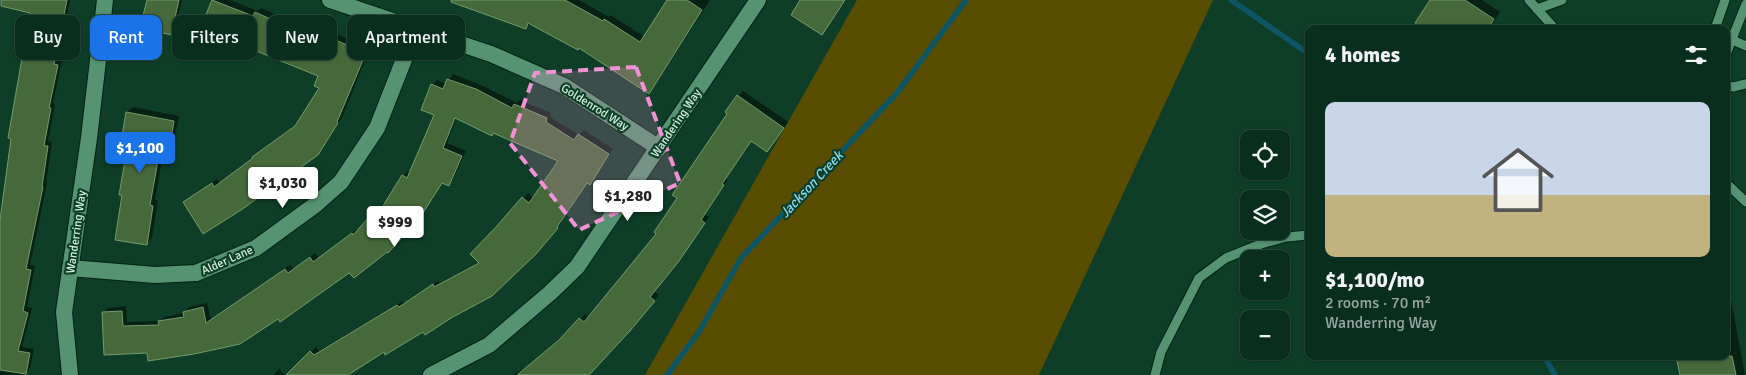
<!DOCTYPE html>
<meta charset="utf-8">
<style>
body{margin:0;font-family:Signika,sans-serif;background:#183a2b;color:#f1f3f6;height:100vh;display:flex;flex-direction:column;font-size:19px;white-space:nowrap}
*{box-sizing:border-box;margin:0}
p{font-size:16px;color:#99a8a4}
.icon{flex:none;width:28px;height:28px;fill:none;stroke:currentColor;stroke-width:2;stroke-linecap:round;stroke-linejoin:round}
.map{position:relative;flex:1;overflow:hidden}
.drawer{position:absolute;left:1305px;top:25px;width:425px;height:335px;display:flex;flex-direction:column;background:#0a2e1e;border-radius:10px;box-shadow:0 1px 4px #0004,0 0 0 1px #2a4a3c}
.drawer>*{flex:none}
.top-card{position:absolute;left:15px;top:15px;width:475px;height:45px;display:flex;gap:10px}
.controls{position:absolute;left:1240px;top:130px;display:grid;gap:10px}
.controls a{display:grid;place-items:center;width:50px;height:50px;border-radius:10px;background:#0a2e1e;box-shadow:0 1px 4px #0004,0 0 0 1px #2a4a3c;font-size:25px}
.price{position:absolute;translate:-50% -42px;padding:0 11px;border-radius:5px;background:#fff;color:#222;font-size:16px;line-height:32px;filter:drop-shadow(0 1px 2px #0008)}
.price::after{content:'';position:absolute;left:50%;top:30px;width:15px;height:11px;margin-left:-8px;background:inherit;clip-path:polygon(0 0,100% 0,50% 100%)}
.price.active{background:#1a73e8;color:#fff}
ul{padding:0;list-style:none}
li{display:grid;align-content:center;gap:10px;height:265px;padding:0 20px}
li span{display:grid;place-items:center;height:155px;border-radius:10px;color:#555}
li>.icon{margin-inline-start:auto}
span .icon{width:90px;height:90px;fill:#fffc;stroke-width:1}
li b{font-size:21px}
h2{display:flex;justify-content:space-between;align-items:center;height:60px;padding:0 20px;font-size:21px}
.pill{padding:0 18px;border-radius:10px;background:#0a2e1e;box-shadow:0 1px 4px #0004,0 0 0 1px #2a4a3c;font-size:18px;line-height:45px}
.pill.active{background:#1a73e8;color:#fff}
.map>svg:first-child{display:block}
</style>
<div class="map">
<svg width="1746" height="375" viewBox="0 0 1746 375">
<rect width="100%" height="100%" fill="#0e3e28"/>
<!-- green -->
<path fill="#594d00" d="M857,0h356l-174,375h-394z"/>
<!-- shadow -->
<g fill="#0007">
<path d="M29,0h41l-12,60h4l-9,43 2,1 -7,37 4,1 -6,41h1l-17,82 5,1 -8,41 5,1 -10,39 12,2 -4,19 -5,7h-25v-153l31,-210z"/>
<path d="M148,0h34l-7,28 -5,5z"/>
<path d="M213,0h17l28,11 3,-3 36,16 3,-3 37,16 2,-2 31,13 -28,70 -19,30 -6,6 -133,49 33,-24 3,4 34,-26 5,-5 38,-28 24,-37 -2,-12 -83,-34 -6,7 -31,-13z"/>
<path d="M452,0h127l30,17 1,-2 35,22 24,-37h41l-56,87 -5,5 -70,-45 -49,-24 -4,4z"/>
<path d="M802,0h44l-24,33z"/>
<path d="M1432,0h50l18,12 -11,17h-62z"/>
<path d="M453,74l28,11 36,18 3,-3 31,13 -1,4 29,18 5,-5 29,19 -19,29 -4,5 -2,-1 -27,39 1,1 -22,26 -117,82 -39,21 -38,24h-58l28,-28 3,4 84,-50 1,2 34,-22 2,2 39,-21 19,-35 30,-34 6,6 26,-38 -66,-29 -2,3 -35,-18 -10,26 19,8 -13,29 -5,5 -5,-3 -18,27 -32,37 -43,25 -72,46 -130,35 -45,-39 5,-5 18,-2 1,16 33,-1 4,-4 20,-4 5,-6 18,-4 4,17 79,-55 4,4 21,-16 4,5 38,-29 2,2 20,-23 5,-5 1,1 18,-28 5,-5 3,1 25,-57 -4,-30 5,-5 9,4z"/>
<path d="M743,91l45,31 -21,28 -15,-10 -26,38 2,1 -23,36 4,2 -25,37 -30,37 5,4 -25,30 -47,50h-75l18,-10 34,-29 21,-22 5,4 68,-85 80,-137z"/>
<path d="M133,107l46,9 -6,33 -6,6 -4,-1 -8,46h3l-6,38 -5,5 -24,-49 5,-46 -1,-36z"/>
<path d="M1726,294h4l15,81h-64l45,-19z"/>
<path d="M279,369l6,6h-12z"/>
</g>
<g fill="none" stroke-linecap="round" stroke-linejoin="round">
<!-- stream -->
<g stroke="#0e5566" stroke-width="5.5">
<path d="M1231,0l78,54"/>
<path d="M1544,356l11,19"/>
<path d="M667,375l32,-43 42,-74 156,-165 69,-93"/>
</g>
</g>
<!-- building -->
<g fill="#46693b" stroke="#759b6a">
<path d="M1,0h66l-13,64 4,1 -9,43h2l-7,38h4l-6,41h1l-17,82 5,1 -8,41 5,2 -10,38 12,2 -4,21 -26,-4v-150l11,-81 -3,-1 22,-125 -29,-7z"/>
<path d="M147,0h32l-8,35 -31,-8z"/>
<path d="M212,0l41,16 2,-4 37,17 2,-4 38,16 1,-2 33,14 -29,69 1,1 -20,32 -77,55 -38,24 -20,-32 29,-19 2,4 39,-29 -1,-1 43,-31 24,-38 -5,-2 4,-10 -84,-34 -3,7 -34,-13z"/>
<path d="M451,0h114l38,21 1,-2 36,23 27,-42h20l15,10 -53,84 -70,-46 -1,2 -50,-27 -2,6 -75,-27z"/>
<path d="M800,0h45l-23,35 -31,-20z"/>
<path d="M1430,0h35l29,19 -6,10h-63l-10,-6z"/>
<path d="M447,79l29,10 36,19 2,-4 33,14 -1,4 28,18 4,-6 31,20 -19,31 -3,-2 -30,44 1,1 -22,26 -44,42 -41,22 -26,17 -2,-3 -38,23 -1,-3 -36,23h-62l24,-24 4,4 83,-50 2,2 34,-23 1,3 45,-24 -9,-9 26,-27 26,-30 7,6 29,-42 -65,-28 -1,3 -37,-18 -12,30 19,8 -13,30 -7,-3 -21,33 -33,37 -1,-1 -33,26 -5,-5 -69,49 -2,-3 -38,25 -46,10 -46,7 -1,-8 -43,2 -2,-43 20,-1 1,15 36,-1 -1,-4 26,-4 -1,-5 20,-5 3,16 79,-54 3,4 22,-16 3,5 39,-29 1,2 25,-28 3,2 21,-34 5,3 27,-63 -13,-5 10,-26 12,5z"/>
<path d="M737,95l47,33 -17,24 -16,-11 -29,43 2,1 -23,35 4,3 -26,38 -29,36 5,4 -26,31 -40,43h-72l42,-35 20,-22 5,4 72,-88 -2,-2 23,-34 -5,-3 55,-81 -2,-2z"/>
<path d="M126,112l48,9 -6,35 -9,-1 -9,50 3,1 -6,39 -32,-5 7,-45h-3l8,-46 -7,-1z"/>
<path d="M1676,356h56l4,19h-56z"/>
</g>
<g fill="none" stroke-linecap="round" stroke-linejoin="round">
<defs>
<g id="service">
<path d="M1529,0l26,29"/>
<path d="M1537,9l25,-9"/>
<path d="M1715,29l10,-29"/>
<path d="M1728,38l18,8"/>
<path d="M1726,54l20,-50"/>
<path d="M1726,85l7,2 13,-3"/>
<path d="M1726,183l20,19"/>
<path d="M1155,375l6,-23 38,-74 27,-20 35,-14 25,-7 23,-2"/>
</g>
<g id="minor">
<path d="M330,0l161,54 73,32 95,62"/>
<path d="M70,268l85,7 41,-2 60,-25 59,-43 26,-23 36,-54 39,-99"/>
<path d="M70,375l-6,-63 25,-174 16,-138"/>
<path d="M431,375l58,-30 61,-52 27,-26 181,-267"/>
</g>
</defs>
<!-- service casing -->
<use href="#service" stroke="#022313" stroke-width="11"/>
<!-- minor casing -->
<use href="#minor" stroke="#022313" stroke-width="18"/>
<!-- service -->
<use href="#service" stroke="#569372" stroke-width="9"/>
<!-- minor -->
<use href="#minor" stroke="#569372" stroke-width="16"/>
</g>
<!-- marked area -->
<path fill="#f391d6" fill-opacity="0.2" stroke="#f391d6" stroke-width="4" stroke-dasharray="10 6" stroke-linejoin="round" d="M636,67l44,116 -101,47 -69,-87 25,-70z"/>
<g text-anchor="middle" stroke-width="4.5" stroke-linejoin="round" paint-order="stroke">
<!-- street labels -->
<g font-size="12" fill="#d0efdc" stroke="#0e3e28">
<text transform="translate(595 107) rotate(32)" y="4">Goldenrod Way</text>
<text transform="translate(676 123) rotate(-56)" y="4">Wandering Way</text>
<text transform="translate(76 232) rotate(-82)" y="4">Wanderring Way</text>
<text transform="translate(227 260) rotate(-24)" y="4">Alder Lane</text>
</g>
<!-- water labels -->
<g font-size="14" font-style="italic" fill="#84dff9" stroke="#0e3e28">
<text transform="translate(811 184) rotate(-47)" y="5">Jackson Creek</text>
</g>
</g>
</svg>
<div class="controls">
<a><svg class="icon" aria-label="locate" viewBox="0 0 24 24"><circle cx="12" cy="12" r="6"/><path d="M12 2v4M12 18v4M2 12h4M18 12h4"/></svg></a>
<a><svg class="icon" aria-label="layers" viewBox="0 0 24 24"><path d="M12 4l9 5-9 5-9-5zM3 14l9 5 9-5"/></svg></a>
<a>+</a>
<a>−</a>
</div>
<b class="price active" style="left:140px;top:174px">$1,100</b>
<b class="price" style="left:283px;top:209px">$1,030</b>
<b class="price" style="left:628px;top:222px">$1,280</b>
<b class="price" style="left:395px;top:248px">$999</b>
<div class="top-card">
<a class="pill">Buy</a>
<a class="pill active">Rent</a>
<a class="pill">Filters</a>
<a class="pill">New</a>
<a class="pill">Apartment</a>
</div>
<section class="drawer">
<h2>4 homes<svg class="icon" aria-label="filters" viewBox="0 0 24 24"><path d="M4 7h16M4 17h16"/><circle cx="9" cy="7" r="2"/><circle cx="15" cy="17" r="2"/></svg></h2>
<ul>
<li><span style="background:linear-gradient(#c9d6e8 60%,#c2b280 0)"><svg class="icon" aria-label="home" viewBox="0 0 24 24"><path d="M3 11l9-7 9 7M6 9v11h12V9"/></svg></span><div><b>$1,100/mo</b><p>2 rooms · 70 m²</p><p>Wanderring Way</p></div></li>
</ul>
</section>
</div>
